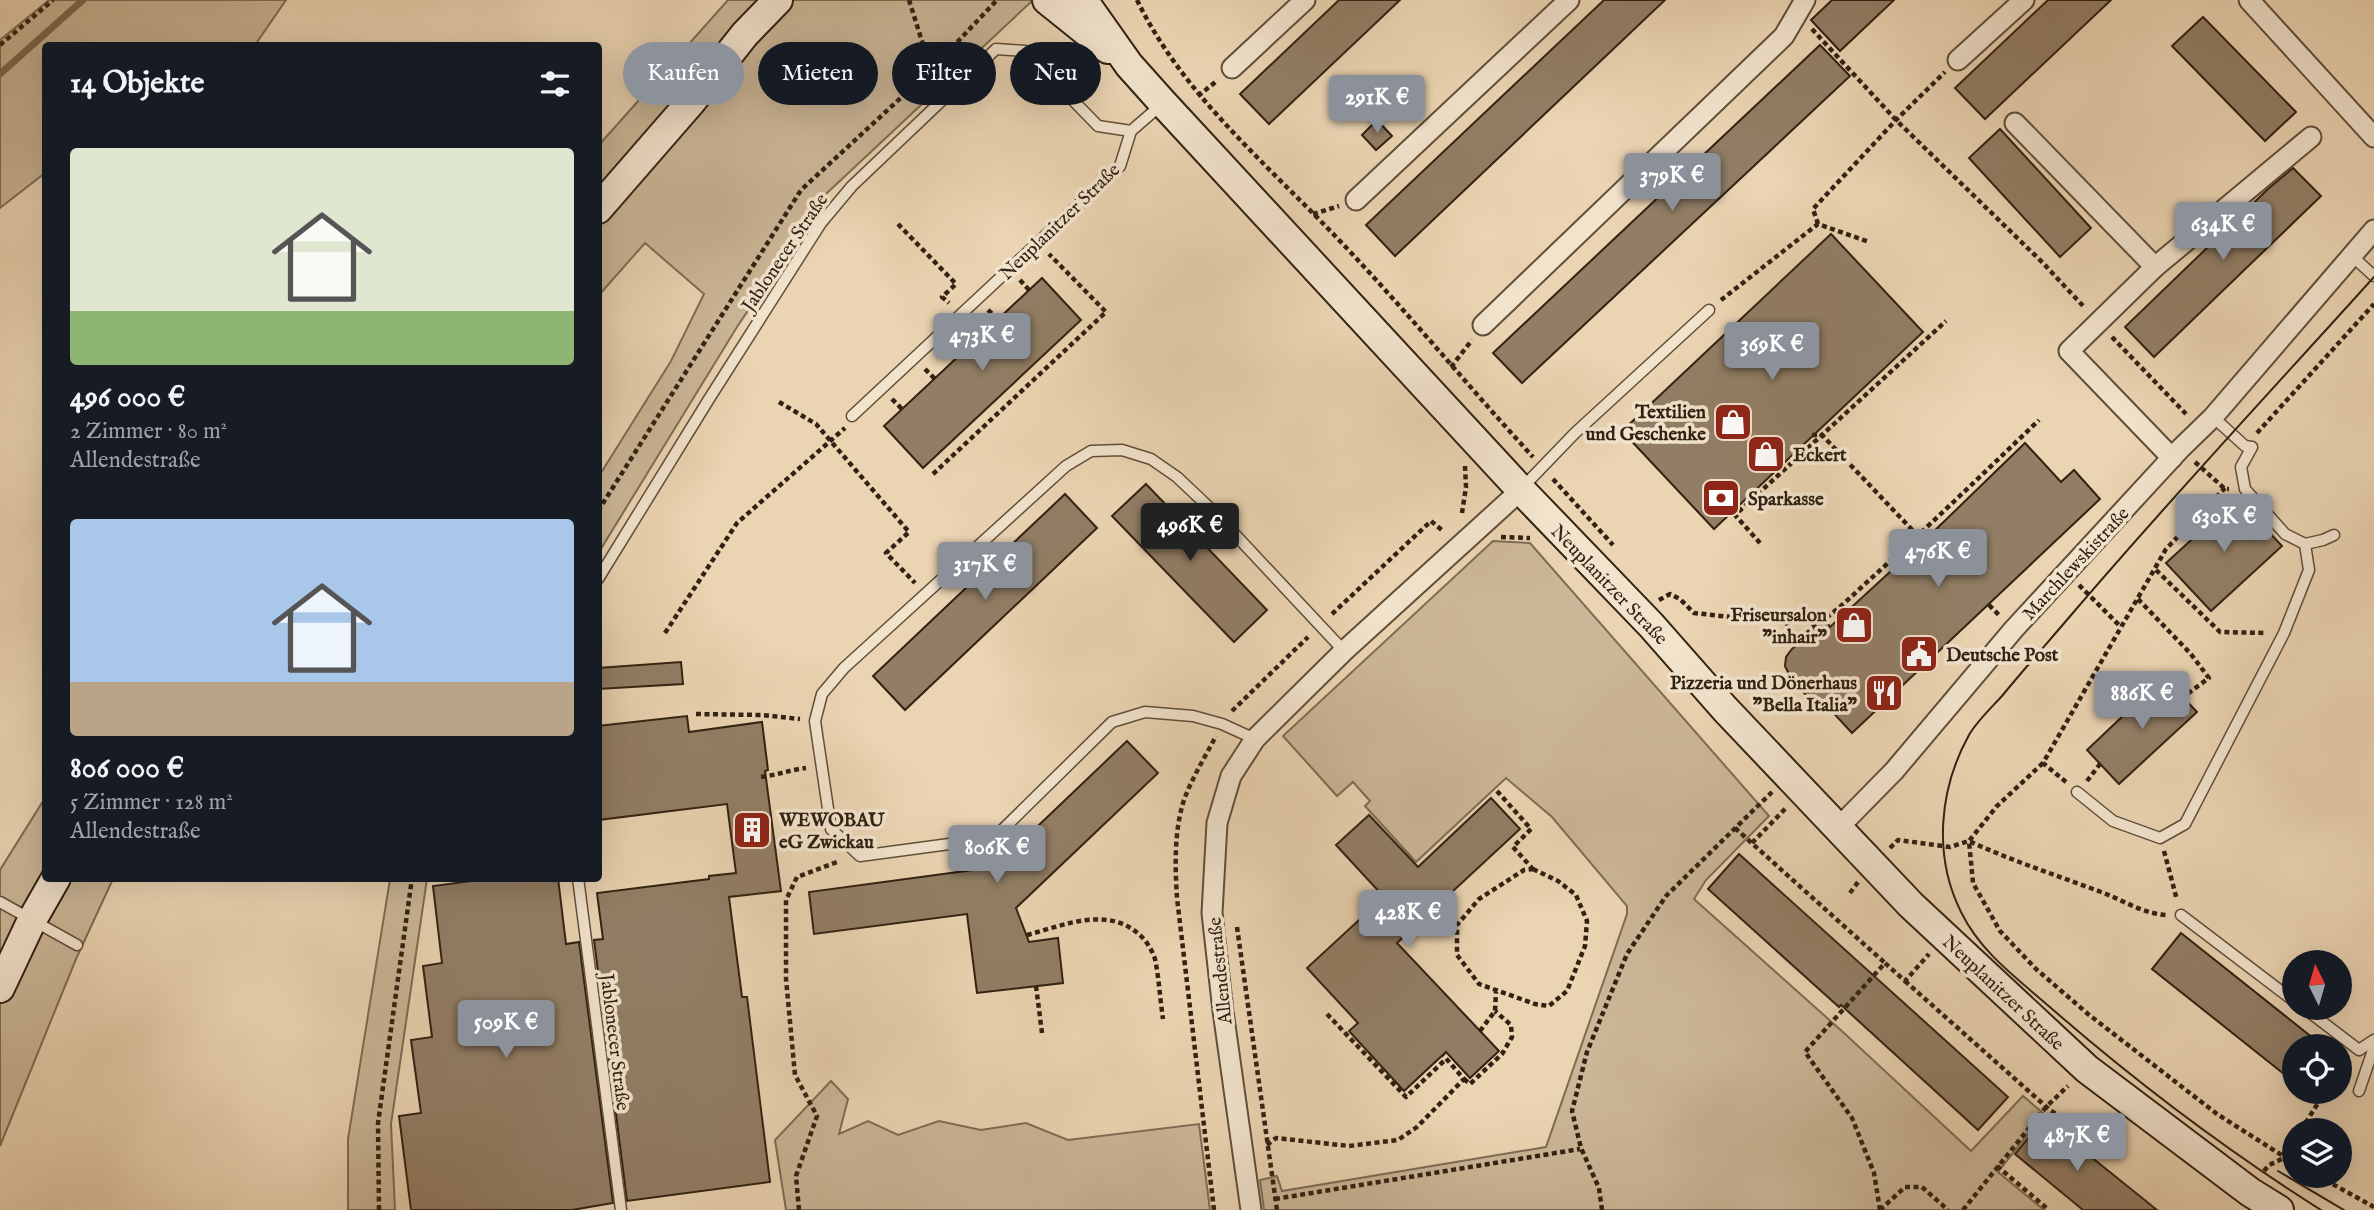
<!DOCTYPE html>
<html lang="de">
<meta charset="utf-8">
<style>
body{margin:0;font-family:"IM FELL English",serif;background:#20242c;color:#f1f3f6;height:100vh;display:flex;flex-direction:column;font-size:26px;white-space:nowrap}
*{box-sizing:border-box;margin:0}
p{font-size:23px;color:#9ea1a6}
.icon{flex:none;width:38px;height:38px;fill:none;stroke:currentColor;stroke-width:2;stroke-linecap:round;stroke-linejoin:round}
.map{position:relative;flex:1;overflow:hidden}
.side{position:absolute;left:42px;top:42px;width:560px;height:840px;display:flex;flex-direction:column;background:#171b24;border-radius:7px;box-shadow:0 7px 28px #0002}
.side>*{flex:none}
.banner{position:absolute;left:623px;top:42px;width:665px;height:63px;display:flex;gap:14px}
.needle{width:46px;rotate:355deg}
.fabs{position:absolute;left:2282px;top:950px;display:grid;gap:14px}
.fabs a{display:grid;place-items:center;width:70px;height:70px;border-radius:50%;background:#171b24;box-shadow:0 7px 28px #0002;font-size:35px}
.price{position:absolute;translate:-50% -60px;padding:0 16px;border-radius:7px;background:#8c9099;color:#fff;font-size:23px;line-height:46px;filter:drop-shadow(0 2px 4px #0008)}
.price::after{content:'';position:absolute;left:50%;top:42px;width:21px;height:16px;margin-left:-10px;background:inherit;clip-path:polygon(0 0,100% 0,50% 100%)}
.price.current{background:#222;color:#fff}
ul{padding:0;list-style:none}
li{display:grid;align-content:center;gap:14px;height:371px;padding:0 28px}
li span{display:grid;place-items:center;height:217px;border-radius:7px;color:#555}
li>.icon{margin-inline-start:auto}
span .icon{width:126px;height:126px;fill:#fffc;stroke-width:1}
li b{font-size:30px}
h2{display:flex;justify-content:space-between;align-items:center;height:84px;padding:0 28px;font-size:30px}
.chip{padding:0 24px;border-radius:32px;background:#171b24;box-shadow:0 7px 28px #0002;font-size:24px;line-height:63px}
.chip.current{background:#8c9099;color:#fff}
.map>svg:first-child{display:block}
</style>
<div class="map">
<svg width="2374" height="1210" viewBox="0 0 2374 1210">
<rect width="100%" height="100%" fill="#ebd4b2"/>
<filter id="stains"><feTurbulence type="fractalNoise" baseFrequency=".00286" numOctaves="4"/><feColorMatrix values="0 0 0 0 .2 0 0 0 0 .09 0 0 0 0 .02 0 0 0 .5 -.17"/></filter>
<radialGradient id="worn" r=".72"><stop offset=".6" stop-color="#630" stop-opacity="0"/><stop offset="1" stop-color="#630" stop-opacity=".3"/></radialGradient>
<!-- green -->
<g fill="#cbb697" stroke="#7e6c54" stroke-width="2">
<path d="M49,0h237l-31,45 -209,1 -1,127 -45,35v-168z"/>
<path d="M728,0h305l-207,194 -89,133 -138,225v-76l72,-115 33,-67 -59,-51 -46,52v-150z"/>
<path d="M1493,541l37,2 239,273 -63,64 -12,19 150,134 127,118 52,-55 21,18 -46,58 46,38h-780l-4,-30 17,-4 5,15 264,-44 81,-233v-8l-75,-89 -46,-39 -90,84 -51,-56 5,-5 -17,-19 -16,14 -54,-60z"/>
<path d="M45,798l1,80 67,1 -37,80 -76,187v-276z"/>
<path d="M390,879h37l-36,245 4,86h-47v-71z"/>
<path d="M831,1081l17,18 -9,35 29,-13 30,14 41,-14 42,9 45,-7 42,17 131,-16 11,86h-424l-11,-70z"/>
</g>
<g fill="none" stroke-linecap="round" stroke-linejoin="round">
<!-- stream -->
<path stroke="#7b6852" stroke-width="7" d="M0,74l83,-74"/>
</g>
<!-- building -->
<g fill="#927e65" stroke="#312112" stroke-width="2">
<path d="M1339,0h61l-131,124 -29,-30z"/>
<path d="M1604,0h61l-270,256 -29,-31z"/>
<path d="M1832,0h62l-54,51 -29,-31z"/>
<path d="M2048,0h63l-126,119 -30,-31z"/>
<path d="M2203,17l93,95 -31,29 -93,-95z"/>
<path d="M1820,45l30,31 -328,307 -29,-30z"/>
<path d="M1377,120l15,16 -16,14 -14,-15z"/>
<path d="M2000,129l91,99 -31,29 -91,-99z"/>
<path d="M2293,168l28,28 -167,161 -29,-30 143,-138z"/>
<path d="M1831,234l92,98 -209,197 -92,-98z"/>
<path d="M1042,278l39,42 -158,148 -39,-42z"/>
<path d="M2025,443l36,39 13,-12 26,29 -248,234 -25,-27 -6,4 -28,-28 -8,-16 1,-9 6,-8 34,-29 4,7 98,-90z"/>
<path d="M1146,484l121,126 -33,32 -122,-126z"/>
<path d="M1065,494l32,34 -192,182 -32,-34z"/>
<path d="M2237,498l45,48 -71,65 -45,-48z"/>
<path d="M681,662l2,22 -85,5v-21z"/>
<path d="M2164,677l33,35 -78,72 -32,-34z"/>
<path d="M687,716l2,16 73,-10 6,48 -3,1 16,120 -52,6 13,100h5l23,185 -143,19 -33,-261 9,-1 -6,-46 112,-14v-3l27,-3 -9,-69 -129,16v-94z"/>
<path d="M1127,741l31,32 -142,135 13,34 29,-4 5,45 -86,10 -10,-79 -153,20 -5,-42 186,-25z"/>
<path d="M1491,798l29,31 -123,114 102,108 -29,27 -24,-26 -42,39 -55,-60 9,-8 -51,-55 77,-71 -48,-52 33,-30 49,52z"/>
<path d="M1739,854l269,243 -30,33 -137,-125 -2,2 -131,-118z"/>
<path d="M494,878h64l8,66 13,-2 34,261 -41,7h-161l-12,-94 22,-3 -10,-73 21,-3 -9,-71 19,-3 -9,-77z"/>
<path d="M2181,933l142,113h-29v36l-142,-113z"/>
<path d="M2044,1119l113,91h-74l-68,-56z"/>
</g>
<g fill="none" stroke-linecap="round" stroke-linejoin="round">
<defs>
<g id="lane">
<path d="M2352,256l22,20"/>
<path d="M852,416l268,-250 11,-35"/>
<path d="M2213,417l32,29 7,1 -11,20 4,22 40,45 20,10 18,-4 11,-5"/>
<path d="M1522,488l53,-55 134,-123"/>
<path d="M598,579l111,-180 112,-176 31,-37 144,-137 29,2 73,75 33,5 30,-26"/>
<path d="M1255,739l-33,-15 -29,-8 -48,-4 -33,10 -118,116 -134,18 -29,-27 -16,-108 7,-27 22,-26 222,-202 25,-15 31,-1 29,9 26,18 37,35 130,139"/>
<path d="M2077,792l36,29 47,17 25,-14 99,-191 25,-63 -4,-26"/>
<path d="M578,878l43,332"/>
<path d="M0,902l77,43"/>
<path d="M2181,915l113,86"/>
<path d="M2304,1008l55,42 15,-10"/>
<path d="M2359,1091l15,-44"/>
</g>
<g id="street">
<path d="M2249,0l125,137"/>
<path d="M1958,60l66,-60"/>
<path d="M1232,68l73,-68"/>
<path d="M2015,123l140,144"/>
<path d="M1356,200l213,-200"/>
<path d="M1483,325l301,-289 21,-36"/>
<path d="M2172,458l-103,-107 86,-84 156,-130"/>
<path d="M1839,827l55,-56 120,-142 166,-180 33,-32 161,-187"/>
<path d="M1251,1210l-28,-199 -11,-98 5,-90 14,-47 24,-37 89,-88 177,-161"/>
</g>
<g id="secondary">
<path d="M1047,0l61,49"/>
<path d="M1081,0l7,7 41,58 34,38 358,387 130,135 74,84 186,196 176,164 163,123 29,18"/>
<path d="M598,209l93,-107 54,-68 33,-34"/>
<path d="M0,988l32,-68 24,-42"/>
</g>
</defs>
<!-- lane casing -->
<use href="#lane" stroke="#604e3a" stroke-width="13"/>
<!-- street casing -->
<use href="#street" stroke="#604e3a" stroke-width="23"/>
<!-- secondary casing -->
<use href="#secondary" stroke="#312112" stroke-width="32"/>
<!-- path -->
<g stroke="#312112" stroke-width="4.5" stroke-dasharray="5 3.5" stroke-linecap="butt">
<path d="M909,0l22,70"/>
<path d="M1137,0c46,95 129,163 201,239 67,70 129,146 195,218"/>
<path d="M1812,29l84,91 147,143 42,45"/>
<path d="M0,45l53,-45"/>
<path d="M1198,96l20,-16"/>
<path d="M1313,214l26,-8"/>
<path d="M898,224l58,60 -14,13 7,6"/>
<path d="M1818,224l-5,-15 83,-89 49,-48"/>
<path d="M1020,280l9,10"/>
<path d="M1721,300l97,-76 51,18"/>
<path d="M988,310l10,9"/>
<path d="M2112,337l74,77"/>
<path d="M956,340l9,10"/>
<path d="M1451,367l21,-27"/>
<path d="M925,369l10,10"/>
<path d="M892,399l10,10"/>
<path d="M779,402l37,22 93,108 -23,21 29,30"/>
<path d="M2257,433l117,-129"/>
<path d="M1812,435h10l96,101 10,1"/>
<path d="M2195,462l30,27h4"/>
<path d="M933,474l173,-162 -57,-58"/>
<path d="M1553,479l60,66"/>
<path d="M598,511l203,-321 130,-120 66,-70"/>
<path d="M1462,513l4,-26 -1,-21"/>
<path d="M1501,537l29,1"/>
<path d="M1760,543l-25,-28 211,-194"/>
<path d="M2156,570l64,62 46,1"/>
<path d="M2079,585l42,42"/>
<path d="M2138,599l52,54 19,25 -26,19"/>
<path d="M1659,600l11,-6 10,5 14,14 92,10 9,12c31,-11 56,-39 81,-61 55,-50 109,-102 163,-154"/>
<path d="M1989,605l11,11"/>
<path d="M1332,614l99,-93 12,10"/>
<path d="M665,633l72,-110 108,-95"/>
<path d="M1232,711l76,-74"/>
<path d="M696,714l66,1 38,4"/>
<path d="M2043,763l-46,43 -28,35 4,42 27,48 36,38 52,45 129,100 77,49"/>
<path d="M761,777c16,-2 29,-7 45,-9"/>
<path d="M2087,781l13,-17"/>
<path d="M2066,782l-23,-19 123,-214 59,-61"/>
<path d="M1497,791l34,38 -18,18 19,21"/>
<path d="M1735,828l150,135"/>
<path d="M1752,843l34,-35"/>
<path d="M1890,848l8,-8 52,7 19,-6c43,20 87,34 132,51 22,8 42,22 66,23"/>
<path d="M2164,851l13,49"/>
<path d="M1533,869l25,12 18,14 11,26 -2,25 -18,45 -18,15 -14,-2 -56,-20 -22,-29v-30l22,-26 45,-29z"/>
<path d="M1850,893l8,-11"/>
<path d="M1237,927l40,283"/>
<path d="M1027,935c38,-10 81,-30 114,1 6,6 11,14 14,23 4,19 5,40 8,60"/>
<path d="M1905,981l146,130 26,14"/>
<path d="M1036,986l6,47"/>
<path d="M1327,1014l79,83 40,-38"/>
<path d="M1480,1031l15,-20 1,-19"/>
<path d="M1464,1079l6,5 32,-30 10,-17 -1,-12 -16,-14"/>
<path d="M2301,1130l24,-38"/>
<path d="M1267,1145l9,-7 73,8 49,-6 19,-13 47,-48 -21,-24"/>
<path d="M1997,1166l52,44"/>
<path d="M2264,1171l5,-6 15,-7 10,-16"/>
<path d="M2318,1176l56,31"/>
<path d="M1275,1199l305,-50"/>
<path d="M379,1210l-1,-87 34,-245"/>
<path d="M799,1210l-3,-34 21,-60 -22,-41 -9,-96v-79l11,-23 43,-16"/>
<path d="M1214,1210l-37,-312c-2,-32 -3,-67 7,-98 8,-22 21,-43 32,-64"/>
<path d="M1602,1210l-3,-22 -18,-40 -9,-37 15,-59 40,-98 39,-58 106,-104"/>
<path d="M1880,1210l-6,-37 -22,-55 -47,-66 80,-89 20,18 24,-27"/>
<path d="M1880,1210l25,-23h17l26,23"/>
<path d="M1963,1210l83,-103 22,-21"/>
</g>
<!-- lane -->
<use href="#lane" stroke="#f2e3cd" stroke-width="10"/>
<!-- street -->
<use href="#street" stroke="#f2e3cd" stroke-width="19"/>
<!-- secondary -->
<use href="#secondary" stroke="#f2e3cd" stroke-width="28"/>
<!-- tram -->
<g stroke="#312112" stroke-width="2">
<path d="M2278,1171l66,39"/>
<path d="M2321,1210c-95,-60 -185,-128 -270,-202 -33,-29 -70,-55 -90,-96 -28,-56 -22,-123 8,-177 8,-14 22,-27 33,-39 23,-28 47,-55 70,-82 98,-115 201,-225 302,-337"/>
</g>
</g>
<!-- icons -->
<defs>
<symbol id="shop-square" viewBox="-11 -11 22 22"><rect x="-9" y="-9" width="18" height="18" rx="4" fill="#8f2418" stroke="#f2e3cd"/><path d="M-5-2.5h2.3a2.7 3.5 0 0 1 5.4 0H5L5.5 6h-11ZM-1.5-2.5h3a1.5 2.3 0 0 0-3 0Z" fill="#fff"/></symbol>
<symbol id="bank-square" viewBox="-11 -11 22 22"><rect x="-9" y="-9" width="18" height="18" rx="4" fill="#8f2418" stroke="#f2e3cd"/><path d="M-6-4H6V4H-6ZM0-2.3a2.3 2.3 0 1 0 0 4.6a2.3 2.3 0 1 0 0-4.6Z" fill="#fff"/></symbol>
<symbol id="civic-square" viewBox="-11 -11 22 22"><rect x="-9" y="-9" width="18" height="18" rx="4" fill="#8f2418" stroke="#f2e3cd"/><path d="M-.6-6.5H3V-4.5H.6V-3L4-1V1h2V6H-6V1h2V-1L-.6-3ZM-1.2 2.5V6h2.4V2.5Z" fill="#fff"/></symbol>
<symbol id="restaurant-square" viewBox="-11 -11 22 22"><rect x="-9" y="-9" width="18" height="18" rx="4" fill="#8f2418" stroke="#f2e3cd"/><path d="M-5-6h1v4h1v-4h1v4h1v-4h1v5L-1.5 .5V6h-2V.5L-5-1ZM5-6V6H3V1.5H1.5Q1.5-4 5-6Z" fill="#fff"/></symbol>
<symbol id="building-square" viewBox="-11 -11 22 22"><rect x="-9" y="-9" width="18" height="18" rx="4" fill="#8f2418" stroke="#f2e3cd"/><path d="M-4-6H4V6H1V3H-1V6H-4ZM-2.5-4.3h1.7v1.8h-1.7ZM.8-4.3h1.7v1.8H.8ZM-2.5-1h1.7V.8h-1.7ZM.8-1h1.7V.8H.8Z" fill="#fff"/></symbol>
</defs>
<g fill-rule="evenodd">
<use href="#shop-square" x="1711" y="400" width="44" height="44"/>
<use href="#shop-square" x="1744" y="432" width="44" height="44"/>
<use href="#bank-square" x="1699" y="476" width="44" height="44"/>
<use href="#shop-square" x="1832" y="603" width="44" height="44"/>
<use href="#civic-square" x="1897" y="632" width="44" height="44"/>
<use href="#restaurant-square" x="1862" y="671" width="44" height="44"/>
<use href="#building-square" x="730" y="808" width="44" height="44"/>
</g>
<g text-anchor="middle" stroke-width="7" stroke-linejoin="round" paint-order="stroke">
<!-- street labels -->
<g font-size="19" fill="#312112" stroke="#f2e3cd">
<text transform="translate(1059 221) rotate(-44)" y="7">Neuplanitzer Straße</text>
<text transform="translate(784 252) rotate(-56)" y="7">Jablonecer Straße</text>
<text transform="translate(2075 563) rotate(-47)" y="7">Marchlewskistraße</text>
<text transform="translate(1610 584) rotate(46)" y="7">Neuplanitzer Straße</text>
<text transform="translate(1219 971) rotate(-96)" y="7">Allendestraße</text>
<text transform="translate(2004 992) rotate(43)" y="7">Neuplanitzer Straße</text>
<text transform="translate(616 1042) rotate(83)" y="7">Jablonecer Straße</text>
</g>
<!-- poi labels -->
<g font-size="19" font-weight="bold" fill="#312112" stroke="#f2e3cd" text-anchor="start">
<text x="1706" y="418" text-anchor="end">Textilien<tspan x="1706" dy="22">und Geschenke</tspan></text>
<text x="1793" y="461">Eckert</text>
<text x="1748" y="505">Sparkasse</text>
<text x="1827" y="621" text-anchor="end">Friseursalon<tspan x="1827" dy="22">"inhair"</tspan></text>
<text x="1946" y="661">Deutsche Post</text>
<text x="1857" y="689" text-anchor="end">Pizzeria und Dönerhaus<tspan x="1857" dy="22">"Bella Italia"</tspan></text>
<text x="779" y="826">WEWOBAU<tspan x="779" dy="22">eG Zwickau</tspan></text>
</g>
</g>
<rect width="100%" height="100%" filter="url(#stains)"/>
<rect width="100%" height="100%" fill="url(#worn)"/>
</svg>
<div class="fabs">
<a><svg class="needle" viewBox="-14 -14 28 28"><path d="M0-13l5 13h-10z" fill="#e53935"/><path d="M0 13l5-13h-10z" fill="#9ea1a6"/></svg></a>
<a><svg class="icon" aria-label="locate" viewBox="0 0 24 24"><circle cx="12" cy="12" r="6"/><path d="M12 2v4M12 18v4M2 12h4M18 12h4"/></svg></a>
<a><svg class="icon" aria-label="layers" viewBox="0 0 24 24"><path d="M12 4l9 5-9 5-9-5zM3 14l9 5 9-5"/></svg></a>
</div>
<b class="price" style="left:1377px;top:135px">291K €</b>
<b class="price" style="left:1672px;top:213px">379K €</b>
<b class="price" style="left:2223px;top:262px">634K €</b>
<b class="price" style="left:982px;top:373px">473K €</b>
<b class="price" style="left:1772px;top:382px">369K €</b>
<b class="price" style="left:2224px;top:554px">630K €</b>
<b class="price current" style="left:1190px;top:563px">496K €</b>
<b class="price" style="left:1938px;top:589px">476K €</b>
<b class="price" style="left:985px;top:602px">317K €</b>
<b class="price" style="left:2142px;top:731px">886K €</b>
<b class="price" style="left:997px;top:885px">806K €</b>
<b class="price" style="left:1408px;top:950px">428K €</b>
<b class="price" style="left:506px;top:1060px">509K €</b>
<b class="price" style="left:2077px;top:1173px">487K €</b>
<div class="banner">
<a class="chip current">Kaufen</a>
<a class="chip">Mieten</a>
<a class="chip">Filter</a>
<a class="chip">Neu</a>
</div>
<section class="side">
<h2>14 Objekte<svg class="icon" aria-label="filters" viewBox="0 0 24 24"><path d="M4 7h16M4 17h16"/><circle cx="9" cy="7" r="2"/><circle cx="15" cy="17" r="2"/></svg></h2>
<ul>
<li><span style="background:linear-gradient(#dfe7d0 75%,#8fb573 0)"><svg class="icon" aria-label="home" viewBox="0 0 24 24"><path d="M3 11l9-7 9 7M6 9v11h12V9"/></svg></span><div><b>496 000 €</b><p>2 Zimmer · 80 m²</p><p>Allendestraße</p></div></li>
<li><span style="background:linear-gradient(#a9c7e8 75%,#b9a48a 0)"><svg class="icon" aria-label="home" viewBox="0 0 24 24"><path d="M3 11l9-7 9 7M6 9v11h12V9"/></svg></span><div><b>806 000 €</b><p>5 Zimmer · 128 m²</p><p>Allendestraße</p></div></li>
</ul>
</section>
</div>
